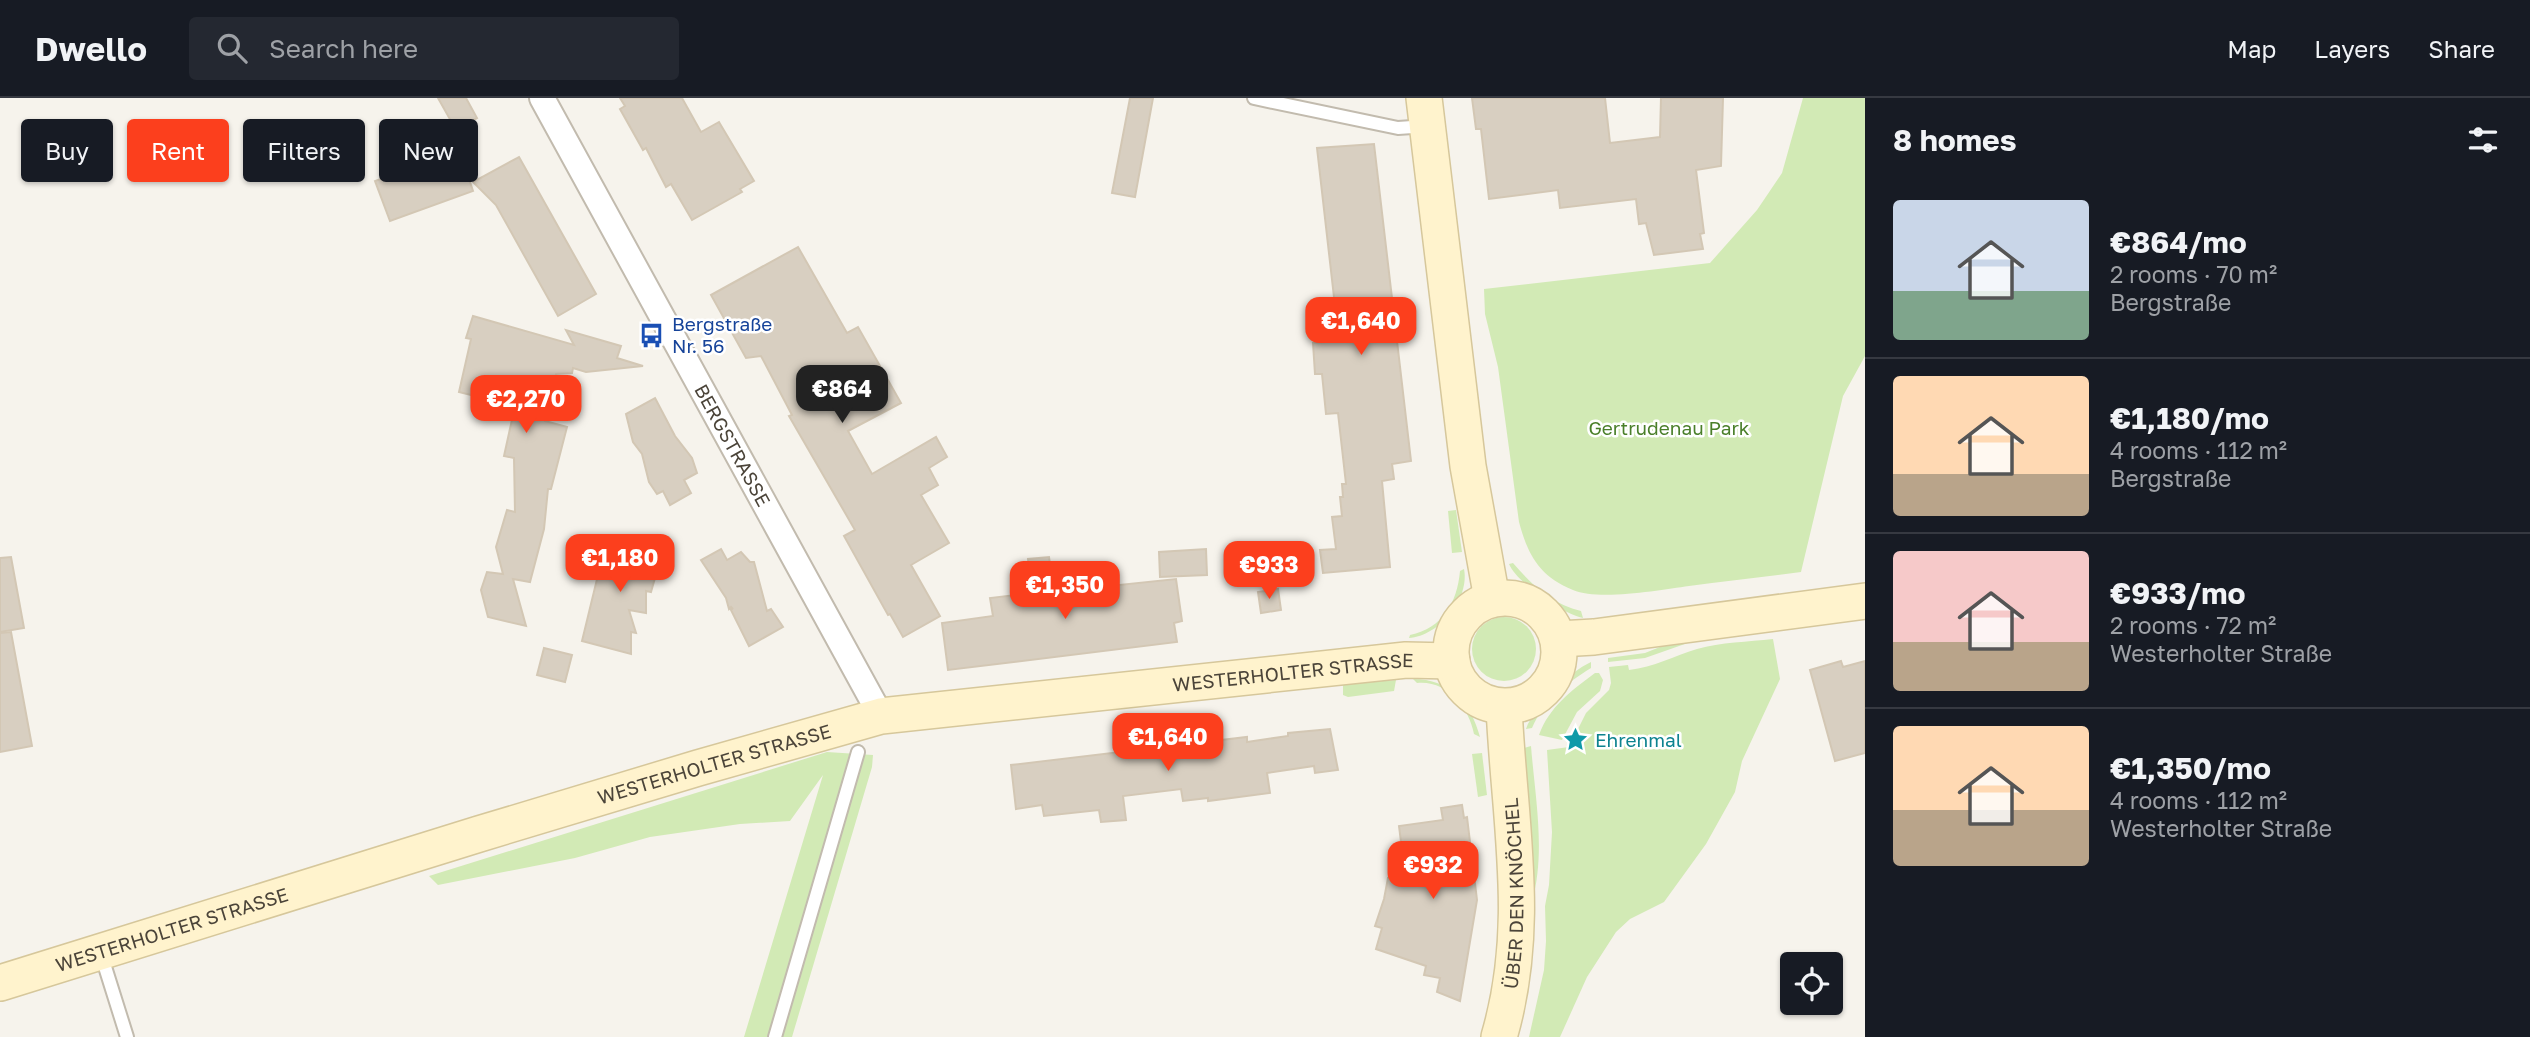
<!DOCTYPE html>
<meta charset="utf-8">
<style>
body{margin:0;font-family:"Golos Text",sans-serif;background:#242831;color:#f1f3f6;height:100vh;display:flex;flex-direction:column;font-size:26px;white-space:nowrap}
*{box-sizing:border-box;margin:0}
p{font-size:23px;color:#9ea1a6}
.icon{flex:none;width:38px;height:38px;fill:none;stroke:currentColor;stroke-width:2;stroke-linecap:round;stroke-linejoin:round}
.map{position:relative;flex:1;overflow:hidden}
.details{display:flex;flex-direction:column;background:#171b24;width:665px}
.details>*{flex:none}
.top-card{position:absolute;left:21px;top:21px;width:665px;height:63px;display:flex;gap:14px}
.tools{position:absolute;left:1780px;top:854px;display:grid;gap:14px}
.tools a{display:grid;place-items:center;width:63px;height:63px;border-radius:7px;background:#171b24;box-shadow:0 2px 5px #0004;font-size:35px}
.price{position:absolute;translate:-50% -60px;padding:0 16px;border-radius:14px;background:#fc3f1d;color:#fff;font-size:23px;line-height:46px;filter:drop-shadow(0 2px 4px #0008)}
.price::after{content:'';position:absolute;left:50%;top:42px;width:21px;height:16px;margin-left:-10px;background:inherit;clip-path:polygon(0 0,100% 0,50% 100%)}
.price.active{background:#222;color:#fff}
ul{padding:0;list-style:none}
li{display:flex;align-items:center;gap:21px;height:175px;padding:0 28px}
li+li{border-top:2px solid #363941}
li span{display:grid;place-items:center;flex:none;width:196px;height:140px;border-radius:7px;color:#555}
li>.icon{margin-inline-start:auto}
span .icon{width:84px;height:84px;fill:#fffc;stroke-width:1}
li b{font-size:30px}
h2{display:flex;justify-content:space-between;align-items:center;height:84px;padding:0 28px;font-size:30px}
.tag{padding:0 24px;border-radius:7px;background:#171b24;box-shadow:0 2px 5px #0004;font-size:24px;line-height:63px}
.tag.active{background:#fc3f1d;color:#fff}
header{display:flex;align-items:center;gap:42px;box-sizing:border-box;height:98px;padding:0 35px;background:#171b24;border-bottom:2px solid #363941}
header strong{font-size:33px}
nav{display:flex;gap:38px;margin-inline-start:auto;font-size:24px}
.search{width:490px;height:63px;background:#242831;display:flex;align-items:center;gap:18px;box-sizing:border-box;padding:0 24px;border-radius:7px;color:#9ea1a6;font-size:26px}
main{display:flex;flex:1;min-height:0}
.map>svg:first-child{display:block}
</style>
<header>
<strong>Dwello</strong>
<div class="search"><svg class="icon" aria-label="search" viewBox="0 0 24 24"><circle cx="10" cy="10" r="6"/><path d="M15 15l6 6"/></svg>Search here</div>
<nav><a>Map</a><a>Layers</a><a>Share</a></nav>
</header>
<main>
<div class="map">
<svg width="1865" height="939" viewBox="0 0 1865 939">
<rect width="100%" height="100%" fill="#f6f3ec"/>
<!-- green -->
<g fill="#d2eab5">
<path d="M1803,0h62v258l-22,40 -42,176c-37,5 -74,9 -112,14 -29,4 -90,15 -116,4 -34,-14 -45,-35 -54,-68l-21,-155 -13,-53 -1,-25 226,-26 47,-53 25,-37z"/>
<path d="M1456,412l6,42 -10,1 -4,-42z"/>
<path d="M1513,465c19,22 38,41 68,48l2,7c-20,-4 -66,-35 -74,-54z"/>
<path d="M1464,471c6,30 -25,67 -55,69l1,-3c33,-7 47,-32 50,-64z"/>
<circle cx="1504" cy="551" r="32"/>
<path d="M1680,541h19l-54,19 -37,4v-4l37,-5z"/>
<path d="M1773,541l7,40 -38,82 -7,31 -29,52 -42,58 -34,17 -14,13 -29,45 -27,60h-31l15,-67 2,-29 -1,-35 4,-21 3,-53 -5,-82 22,-3 17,-34 23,-23 2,-7 -2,-16 19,-2 1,5c25,-3 45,-14 68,-21 24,-7 51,-7 76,-10z"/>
<path d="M1591,564v6c-24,15 -47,32 -59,60l-6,1c8,-23 43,-57 65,-67z"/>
<path d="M1595,575h4l4,7 -3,11 -23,21 -15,28 -23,-5c10,-28 33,-45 56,-62z"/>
<path d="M1413,581c37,0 58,24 67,58l-6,-3c-5,-27 -27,-54 -57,-51z"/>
<path d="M1396,582l-2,11 -46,6 -5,-2v-11z"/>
<path d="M1531,648c4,51 15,106 1,156l-8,-154z"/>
<path d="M827,654l46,3 -1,12 -80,270h-48l79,-262 -33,46 -50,3 -90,13 -75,21 -137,27 -9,-9z"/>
<path d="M1482,655l5,42 -9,2 -6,-43z"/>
</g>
<!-- building -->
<g fill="#d8cfc1" stroke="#d3c7b4" stroke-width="2">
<path d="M438,0h28l11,20 -21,12z"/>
<path d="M620,0h62l19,34 18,-10 35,59 -14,8 2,3 -50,28 -21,-36 -5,3 -20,-39 -3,2 -23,-41 5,-3z"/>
<path d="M1130,0h23l-18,99 -23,-4z"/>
<path d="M1472,0h133l5,45 50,-6 1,-39h62l-2,68 -25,4 8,63 -4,1 3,15 -49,6 -8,-32 -7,1 -3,-25 -76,9 -2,-18 -69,9 -8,-70h-5z"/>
<path d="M1374,46l37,317 -19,3 2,15 -12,2 8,86 -67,6 -3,-23 16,-1 -4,-32 10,-1 -2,-19h3l-1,-13h4l-8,-71 -12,1 -4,-40h-7l-2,-31 26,-2 -22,-193z"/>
<path d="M459,52l14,41 -83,30 -15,-40z"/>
<path d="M519,59l77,137 -38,22 -62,-111 -23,-23z"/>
<path d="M798,149l49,86 11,-6 43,76 -53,28 24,43 64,-37 11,20 -18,11 9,17 -17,10 28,48 -38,22 29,51 -37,21 -13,-23 -2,1 -44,-79 11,-6 -66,-114 3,-1 -31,-59 -15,2 -35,-63z"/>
<path d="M473,218l101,29 -8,-15 55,16 -4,12 26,8 -57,6 -13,-4 -1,5 -16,1 -11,47 22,6 -16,62h-3l-4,40 -14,53 -17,-3 13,47 -38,-9 -7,-27 6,-18 16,2 -7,-27 11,-37 8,2 -1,-54 -10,-2 11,-50 -56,-14 12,-53 -5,-1z"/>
<path d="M655,300l20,38 17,22 5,15 -13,7 7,13 -21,12 -7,-14 -6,3 -8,-12 -7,-28 -9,-12 -7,-28z"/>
<path d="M607,440l53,12v10l-9,32 -5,-1v22l-17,-3 7,23 -5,-1v22l-49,-13z"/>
<path d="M721,451l6,11 14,-8 9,10h4l13,49 4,-2 12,18 -34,19 -19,-38 3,1 -2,-2 -2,2 -3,-11 -25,-38z"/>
<path d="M1206,451l1,26 -47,2 -1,-25z"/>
<path d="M11,459l13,71 -24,4v-74z"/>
<path d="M1049,459l4,31 57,-7v5l66,-7 6,42 -8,2 3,19 -229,28 -6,-47 51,-7 -3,-18 42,-5 -4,-34z"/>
<path d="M1278,491l3,21 -20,3 -3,-21z"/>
<path d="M11,534l21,114 -32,6v-119z"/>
<path d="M544,550l28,7 -7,27 -28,-7z"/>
<path d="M1841,563l2,6 22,-6v92l-30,8 -25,-91z"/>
<path d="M1330,631l8,41 -23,3 -1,-7 -47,7 3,20 -62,8v-3l-25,3 -2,-12 -58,7 3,24 -25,2 -2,-12 -55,6 -2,-11 -26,4 -5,-44 236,-28v5l41,-6v-3z"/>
<path d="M1462,707l2,13 3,-1 10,83 -17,101 -23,-9 3,-14 -16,-3 2,-9 -50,-17 6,-21 -7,-2 9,-27 4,-21 18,3 -7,-55 44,-6 -2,-12z"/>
</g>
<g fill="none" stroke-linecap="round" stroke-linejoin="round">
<defs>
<g id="lane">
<path d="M1254,0l144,30 29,-2"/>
<path d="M101,856l26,83"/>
<path d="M775,939l83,-285"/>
</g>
<g id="street">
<path id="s1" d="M542,0l339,618"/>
</g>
<g id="secondary">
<path d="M1424,0l44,368 24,133"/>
<circle cx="1505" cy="554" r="54"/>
<path d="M1559,541l35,-2 271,-36"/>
<path id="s2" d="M0,885l479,-149 219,-66 183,-52 525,-56 46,1"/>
<path id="s3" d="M1499,939c33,-112 10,-216 5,-330"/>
</g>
</defs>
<!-- lane casing -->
<use href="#lane" stroke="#c2bbae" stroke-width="16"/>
<!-- street casing -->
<use href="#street" stroke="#c2bbae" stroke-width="28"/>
<!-- secondary casing -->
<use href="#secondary" stroke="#d6c79b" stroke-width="38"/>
<!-- lane -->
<use href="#lane" stroke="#fff" stroke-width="12"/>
<!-- street -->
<use href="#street" stroke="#fff" stroke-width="24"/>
<!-- secondary -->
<use href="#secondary" stroke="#fff3cd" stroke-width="35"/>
</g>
<!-- icons -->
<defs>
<symbol id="bus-bare" viewBox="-9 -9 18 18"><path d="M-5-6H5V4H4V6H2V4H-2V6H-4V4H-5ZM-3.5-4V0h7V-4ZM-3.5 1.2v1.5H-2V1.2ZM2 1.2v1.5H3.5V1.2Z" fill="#1a4fb4" stroke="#fff" stroke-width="2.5" paint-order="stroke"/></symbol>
<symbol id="sight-bare" viewBox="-9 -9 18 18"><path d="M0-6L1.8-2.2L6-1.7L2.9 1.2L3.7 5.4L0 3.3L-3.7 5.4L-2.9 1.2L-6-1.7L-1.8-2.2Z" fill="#0f9aa8" stroke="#fff" stroke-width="2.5" paint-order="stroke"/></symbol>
</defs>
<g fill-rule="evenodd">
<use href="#bus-bare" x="634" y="220" width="35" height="35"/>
<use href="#sight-bare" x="1558" y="624" width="35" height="35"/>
</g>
<g text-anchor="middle" stroke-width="5" stroke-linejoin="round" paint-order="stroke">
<!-- transit labels -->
<g font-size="19" fill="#164399" stroke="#fff" text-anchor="start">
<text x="672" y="233">Bergstraße<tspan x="672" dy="22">Nr. 56</tspan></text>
</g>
<!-- park labels -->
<g font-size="19" fill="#4a7f2a" stroke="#fff">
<text x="1669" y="337">Gertrudenau Park</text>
</g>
<!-- street labels -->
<g font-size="19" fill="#4b4439" stroke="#fff">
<text dy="7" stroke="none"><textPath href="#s1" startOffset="396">BERGSTRASSE</textPath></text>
<text dy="7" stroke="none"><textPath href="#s2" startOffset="1335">WESTERHOLTER STRASSE</textPath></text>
<text dy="7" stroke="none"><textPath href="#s2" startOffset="747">WESTERHOLTER STRASSE</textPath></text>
<text dy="7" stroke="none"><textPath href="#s3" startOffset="145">ÜBER DEN KNÖCHEL</textPath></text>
<text dy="7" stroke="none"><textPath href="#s2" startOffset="180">WESTERHOLTER STRASSE</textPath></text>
</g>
<!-- culture labels -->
<g font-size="19" fill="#0d838f" stroke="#fff" text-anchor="start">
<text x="1595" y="649">Ehrenmal</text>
</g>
</g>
</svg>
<div class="tools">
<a><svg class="icon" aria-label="locate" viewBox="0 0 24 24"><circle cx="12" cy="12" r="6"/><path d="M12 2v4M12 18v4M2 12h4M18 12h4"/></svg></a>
</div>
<b class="price" style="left:1361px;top:259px">€1,640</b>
<b class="price active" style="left:842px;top:327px">€864</b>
<b class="price" style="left:526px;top:337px">€2,270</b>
<b class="price" style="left:620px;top:496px">€1,180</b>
<b class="price" style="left:1269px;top:503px">€933</b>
<b class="price" style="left:1065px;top:523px">€1,350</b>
<b class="price" style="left:1168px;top:675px">€1,640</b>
<b class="price" style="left:1433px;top:803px">€932</b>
<div class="top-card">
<a class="tag">Buy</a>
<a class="tag active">Rent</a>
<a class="tag">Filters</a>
<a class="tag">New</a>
</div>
</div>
<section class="details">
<h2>8 homes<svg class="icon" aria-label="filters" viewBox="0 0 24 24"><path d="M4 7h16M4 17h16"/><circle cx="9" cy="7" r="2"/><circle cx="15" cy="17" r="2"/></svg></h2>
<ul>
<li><span style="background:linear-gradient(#c9d6e8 65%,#7fa58c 0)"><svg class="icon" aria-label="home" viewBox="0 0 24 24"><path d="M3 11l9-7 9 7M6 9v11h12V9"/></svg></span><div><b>€864/mo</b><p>2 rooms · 70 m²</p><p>Bergstraße</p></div></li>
<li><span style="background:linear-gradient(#ffd9b3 70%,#b9a48a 0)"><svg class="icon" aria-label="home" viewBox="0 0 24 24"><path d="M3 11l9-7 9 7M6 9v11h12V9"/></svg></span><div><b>€1,180/mo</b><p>4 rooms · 112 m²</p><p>Bergstraße</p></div></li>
<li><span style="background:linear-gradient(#f6c9c9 65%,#b9a48a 0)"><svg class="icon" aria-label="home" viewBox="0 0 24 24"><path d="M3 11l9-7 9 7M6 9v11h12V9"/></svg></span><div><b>€933/mo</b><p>2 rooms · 72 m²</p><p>Westerholter Straße</p></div></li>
<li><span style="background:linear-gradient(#ffd9b3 60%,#b9a48a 0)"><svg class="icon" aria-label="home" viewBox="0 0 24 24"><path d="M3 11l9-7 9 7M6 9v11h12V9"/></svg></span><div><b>€1,350/mo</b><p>4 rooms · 112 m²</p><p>Westerholter Straße</p></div></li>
</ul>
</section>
</main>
